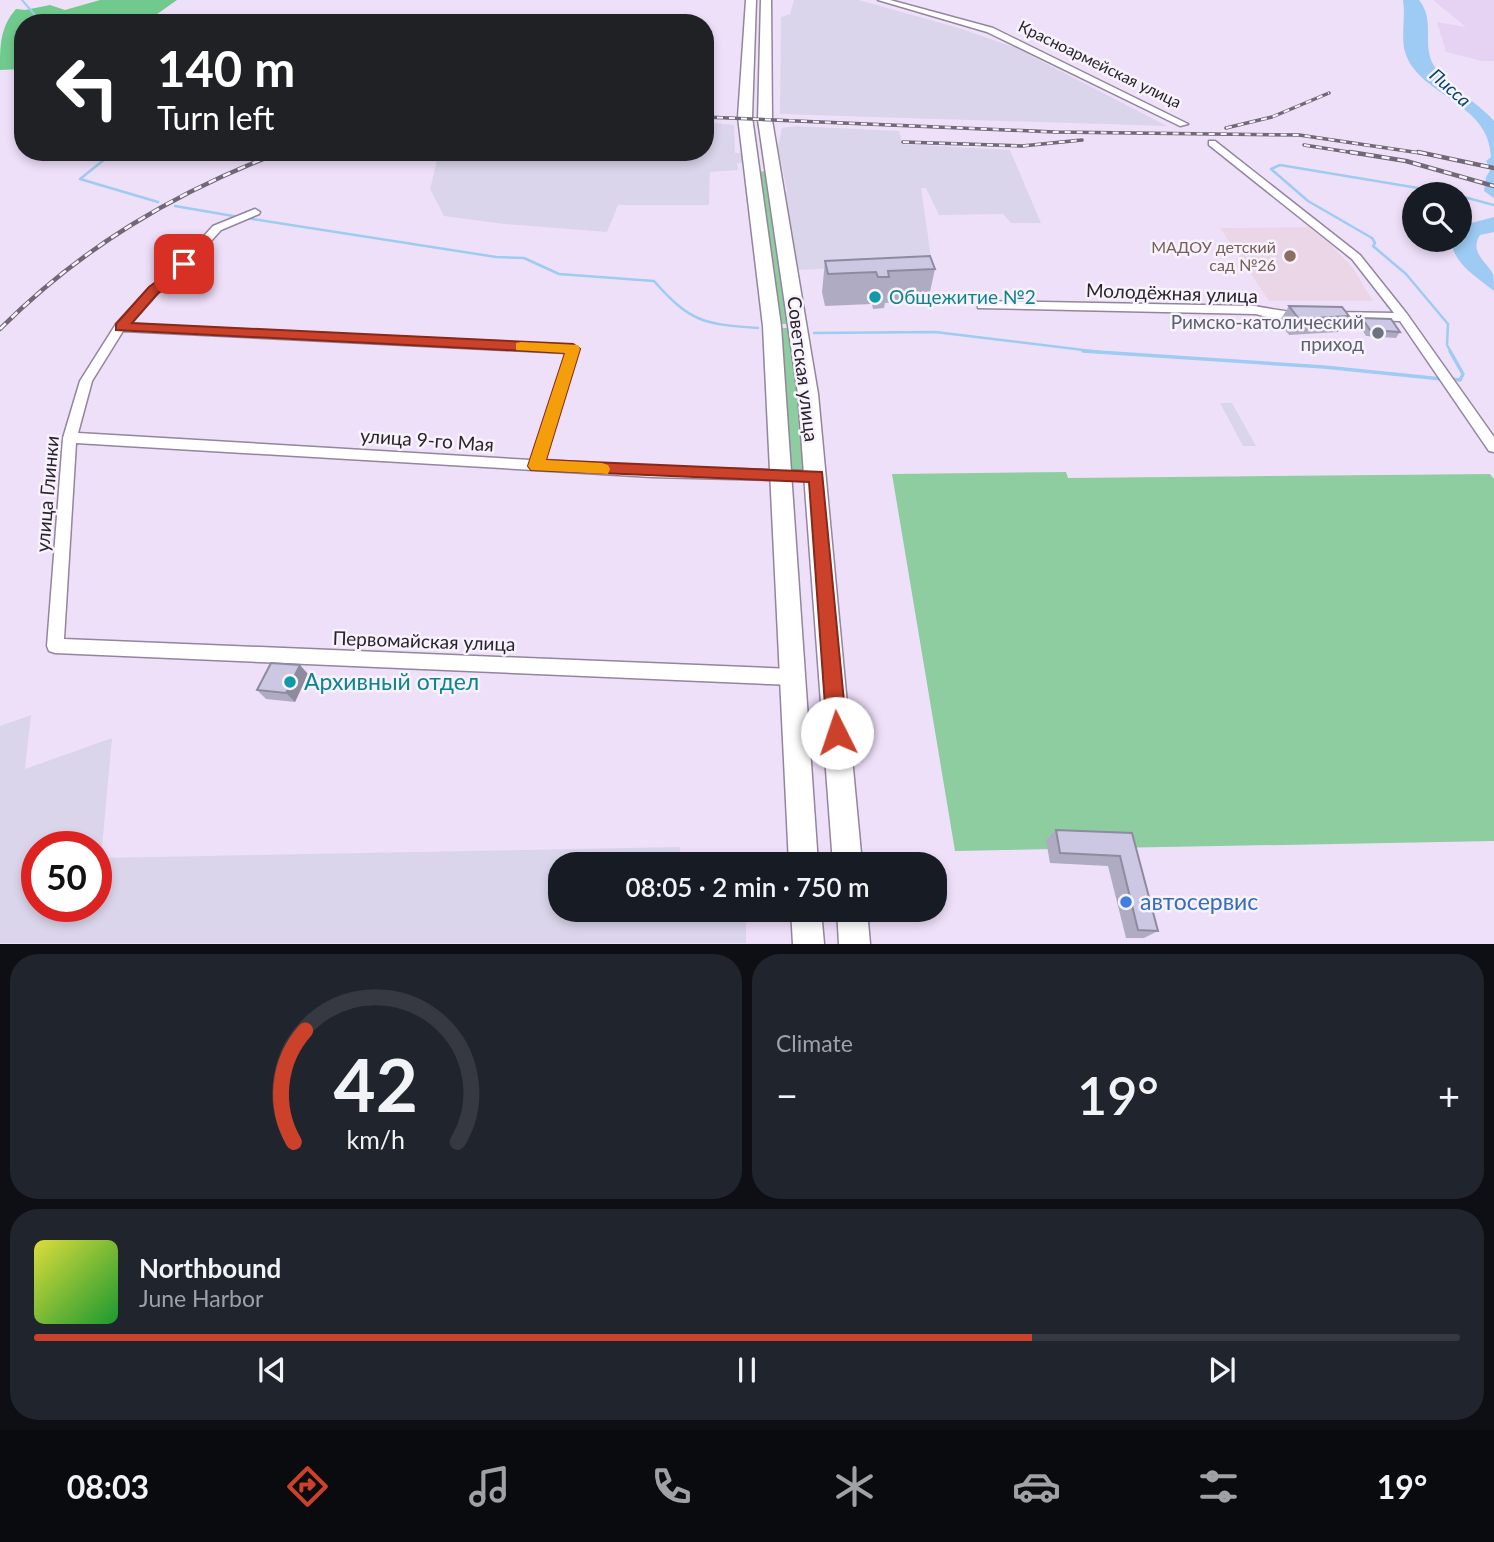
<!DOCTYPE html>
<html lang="en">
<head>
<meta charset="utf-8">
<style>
	:root { --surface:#171b24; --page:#20242c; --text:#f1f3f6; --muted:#9ea1a6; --line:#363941; --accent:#cc4129 }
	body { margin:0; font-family:Lato,sans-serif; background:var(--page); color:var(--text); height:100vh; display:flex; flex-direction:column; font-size:26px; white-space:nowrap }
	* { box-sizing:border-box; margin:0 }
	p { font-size:23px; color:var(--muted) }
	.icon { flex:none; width:38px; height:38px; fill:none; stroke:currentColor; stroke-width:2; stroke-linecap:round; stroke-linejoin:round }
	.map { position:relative; height:944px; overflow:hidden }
	.drawer { display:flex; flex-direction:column; gap:10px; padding:10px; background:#0d0f14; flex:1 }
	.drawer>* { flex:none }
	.guide { position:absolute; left:14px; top:14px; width:700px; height:147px; border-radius:28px; box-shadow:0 4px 10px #0003; background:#202124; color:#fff; overflow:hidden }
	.fabs { position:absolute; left:1402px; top:182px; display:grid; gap:14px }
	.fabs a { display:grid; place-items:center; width:70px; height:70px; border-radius:50%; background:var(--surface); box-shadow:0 4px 10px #0003; font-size:35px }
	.speed { position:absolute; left:21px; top:831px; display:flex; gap:14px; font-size:35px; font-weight:700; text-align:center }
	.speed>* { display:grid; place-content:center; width:91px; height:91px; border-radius:50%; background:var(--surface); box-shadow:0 4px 10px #0003; line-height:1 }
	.speed .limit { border:10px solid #d22; background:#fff; color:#111 }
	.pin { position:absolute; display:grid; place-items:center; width:60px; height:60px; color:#fff; margin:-30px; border-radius:14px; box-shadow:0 4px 10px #0006 }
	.me { position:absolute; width:77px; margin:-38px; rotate:356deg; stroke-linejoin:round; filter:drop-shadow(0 0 5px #0008) }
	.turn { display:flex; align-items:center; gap:24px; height:147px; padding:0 28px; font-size:32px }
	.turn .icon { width:91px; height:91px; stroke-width:2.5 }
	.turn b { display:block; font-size:49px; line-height:60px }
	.big { font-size:52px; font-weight:600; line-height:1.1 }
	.drawer .tile { flex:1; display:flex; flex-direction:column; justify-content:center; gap:10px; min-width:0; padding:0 24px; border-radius:28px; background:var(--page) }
	.drawer .dial { align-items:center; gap:0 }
	.dial svg { height:182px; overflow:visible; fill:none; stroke:var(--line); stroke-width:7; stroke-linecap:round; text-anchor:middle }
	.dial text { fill:var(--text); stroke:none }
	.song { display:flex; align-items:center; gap:21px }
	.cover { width:84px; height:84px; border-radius:10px; background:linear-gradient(135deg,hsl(60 70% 55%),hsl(130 70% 35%)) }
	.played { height:7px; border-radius:4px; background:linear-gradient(90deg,var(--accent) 70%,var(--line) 70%) }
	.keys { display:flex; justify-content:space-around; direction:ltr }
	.heat { display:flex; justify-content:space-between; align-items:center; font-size:38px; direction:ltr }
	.drawer .tiles { flex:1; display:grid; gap:10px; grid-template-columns:1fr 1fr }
	.tile:last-child { grid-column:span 2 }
	.trip { position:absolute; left:548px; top:852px; width:399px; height:70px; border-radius:28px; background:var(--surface); box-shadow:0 4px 10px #0003; font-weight:600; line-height:70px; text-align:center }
	.tabs { display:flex; height:112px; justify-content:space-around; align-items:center; background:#090b0e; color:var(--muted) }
	.tabs .icon { width:49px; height:49px }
	.tabs .active { color:var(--accent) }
	.tabs b { font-size:32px; color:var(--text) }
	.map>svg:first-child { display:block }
	.built { fill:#e6d3f4 }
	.industrial { fill:#dbd5eb; fill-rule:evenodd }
	.education { fill:#ead6e6 }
	.green { fill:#8ecda0 }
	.forest { fill:#71ca8d }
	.water { fill:#9dcbf3 }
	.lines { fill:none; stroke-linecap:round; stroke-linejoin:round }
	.stream-far2 { stroke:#9dcbf3; stroke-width:2 }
	.stream-far1 { stroke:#9dcbf3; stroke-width:2.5 }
	.stream { stroke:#9dcbf3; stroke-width:3.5 }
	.street-casing { stroke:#93859d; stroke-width:3 }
	.secondary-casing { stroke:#93859d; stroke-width:3 }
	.street { fill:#fff; fill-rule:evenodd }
	.secondary { fill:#fff; fill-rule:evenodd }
	.rail-far1-casing { stroke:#706877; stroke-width:3.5 }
	.rail-casing { stroke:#706877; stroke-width:4.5 }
	.rail-far1 { stroke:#f7f2fc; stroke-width:2; stroke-dasharray:6; stroke-linecap:butt }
	.rail { stroke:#f7f2fc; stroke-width:2.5; stroke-dasharray:8; stroke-linecap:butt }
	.wall { fill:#afabc3 }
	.shaded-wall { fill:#8f8b9f }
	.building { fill:#ccc7e3; stroke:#8f8b9f; stroke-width:2 }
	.route { fill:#cc4129; stroke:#852a1b; stroke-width:2 }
	.slow { fill:#f59e0b }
	.education-dot { fill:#8d6e63; stroke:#f7f2fc; stroke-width:2.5 }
	.culture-dot { fill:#0f9aa8; stroke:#f7f2fc; stroke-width:2.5 }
	.worship-dot { fill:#6b7280; stroke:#f7f2fc; stroke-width:2.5 }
	.shop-dot { fill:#3f7fe0; stroke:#f7f2fc; stroke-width:2.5 }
	.labels { text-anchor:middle; stroke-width:5; stroke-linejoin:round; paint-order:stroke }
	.far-street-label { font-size:16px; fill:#28232c; stroke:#f7f2fc }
	.far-education-label { font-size:16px; fill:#785e54; stroke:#f7f2fc; text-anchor:end }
	.far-water-label { font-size:18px; font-style:italic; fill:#05466f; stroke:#f7f2fc }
	.street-label { font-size:19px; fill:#28232c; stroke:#f7f2fc }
	.culture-label { font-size:19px; fill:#0d838f; stroke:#f7f2fc; text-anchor:start }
	.worship-label { font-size:19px; fill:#5b616d; stroke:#f7f2fc; text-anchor:end }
	.near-culture-label { font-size:23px; fill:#0d838f; stroke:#f7f2fc; text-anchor:start }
	.near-shop-label { font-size:23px; fill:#366cbe; stroke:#f7f2fc; text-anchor:start }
</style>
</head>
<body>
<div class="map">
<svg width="1494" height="944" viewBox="0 0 1494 944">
	<rect width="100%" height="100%" fill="#efe0fa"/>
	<path class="built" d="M 1433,0 L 1494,0 L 1494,61 L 1482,61 L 1446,52 L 1437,22 L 1466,27 Z"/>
	<g class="industrial">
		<path d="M 794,0 L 859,0 L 962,29 L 1016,48 L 1167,126 L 780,114 L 781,17 L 790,14 Z"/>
		<path d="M 705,122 L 734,125 L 735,153 L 742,153 L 744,163 L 737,163 L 738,170 L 710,172 L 709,205 L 618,205 L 607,232 L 504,224 L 444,216 L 430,189 L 439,152 L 705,152 Z"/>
		<path d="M 795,126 L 899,131 L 903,144 L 1010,150 L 1041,223 L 1011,223 L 1003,214 L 939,215 L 926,188 L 921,188 L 932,264 L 797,270 L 784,192 L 787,192 L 778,147 L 782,128 Z"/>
		<path d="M 1220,403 L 1232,403 L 1256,446 L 1243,446 Z"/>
		<path d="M 31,715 L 25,769 L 112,738 L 101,858 L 680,847 L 680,862 L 746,857 L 746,864 L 560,864 L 560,910 L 746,910 L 746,943 L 0,943 L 0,726 ZM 37,847 L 96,847 L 96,906 L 37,906 Z"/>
	</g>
	<path class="education" d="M 1308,227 L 1330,244 L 1353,268 L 1373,301 L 1269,301 L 1220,228 Z"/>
	<g class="green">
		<path d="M 768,171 L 794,324 L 776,324 L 755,172 Z"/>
		<path d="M 776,328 L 796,328 L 810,472 L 786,472 Z"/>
		<path d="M 1066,472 L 1068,478 L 1490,474 L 1494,479 L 1494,841 L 955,851 L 892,474 Z"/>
	</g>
	<path class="forest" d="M 100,0 L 177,0 L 153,17 L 164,23 L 23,23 L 23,69 L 0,70 C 0,46 0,27 16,9 L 25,10 L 50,5 L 65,10 Z"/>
	<g class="water">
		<path d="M 1403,0 L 1419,0 C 1436,21 1421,43 1434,66 C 1448,88 1477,101 1494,121 L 1494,198 L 1484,191 L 1486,177 L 1491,169 L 1486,161 L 1491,157 C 1489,102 1422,97 1406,55 C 1400,39 1406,18 1403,0 Z"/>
		<path d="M 1494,217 L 1494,232 L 1480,235 C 1469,252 1486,261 1493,274 C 1494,278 1494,286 1494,291 C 1477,277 1453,264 1451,240 L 1460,240 L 1460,226 Z"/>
	</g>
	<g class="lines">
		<g class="stream-far2">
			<path d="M 22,0 L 42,23"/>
			<path d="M 85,152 L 101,154"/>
		</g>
		<g class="stream-far1">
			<path d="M 86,152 L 110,155 L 80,179 L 158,202"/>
			<path d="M 1460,196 L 1494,205"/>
			<path d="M 175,206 L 239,217"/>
			<path d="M 246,218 L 496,257 L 524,258 L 559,274 L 654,281 C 691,323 704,324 758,328"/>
			<path d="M 814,333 L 935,332 L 1100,352"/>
			<path d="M 1451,352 L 1447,345 L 1448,324 L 1406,274 L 1373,246 L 1375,243 L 1372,238 L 1308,201 L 1271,169 L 1280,165 L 1454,194"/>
		</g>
		<g class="stream">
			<path d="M 1083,351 L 1324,367 L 1442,379"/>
			<path d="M 1450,379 L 1460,380 L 1463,374 L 1450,351"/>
		</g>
		<g class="street-casing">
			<g id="street">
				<path d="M 878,0 L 890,0 L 993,28 L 1188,124 L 1180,126 L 987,32 Z"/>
				<path d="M 1209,141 L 1215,141 L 1360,255 L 1407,314 L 1494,437 L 1494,452 L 1489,451 L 1400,321 L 1327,319 L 1327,313 L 1331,312 L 1394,313 L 1352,259 L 1209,145 Z"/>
				<path d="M 255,209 L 260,212 L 259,214 L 221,230 L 171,285 L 158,293 L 130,324 L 573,345 L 579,349 L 545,460 L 652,467 L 817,471 L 822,472 L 824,476 L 822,480 L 817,481 L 652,477 L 76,443 L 64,639 L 792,669 L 798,671 L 800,677 L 798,683 L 792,685 L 55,653 L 49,651 L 47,646 L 63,438 L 80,381 L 116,324 L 150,287 L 163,281 L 213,226 ZM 123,331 L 566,353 L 531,460 L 78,433 L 92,381 Z"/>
				<path d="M 982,301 L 1255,306 C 1266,309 1300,312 1306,316 C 1293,326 1270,317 1255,314 L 978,308 L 978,302 Z"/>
			</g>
		</g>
		<g class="secondary-casing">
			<g id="secondary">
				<path d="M 746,0 L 756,0 L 752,117 L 781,326 L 818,864 L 789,864 L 763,326 L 738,117 Z"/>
				<path d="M 761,0 L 771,0 L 772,120 L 818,394 L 862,864 L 833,864 L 798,394 L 758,120 Z"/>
				<path d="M 791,910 L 821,910 L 824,944 L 793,944 Z"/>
				<path d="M 837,910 L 867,910 L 870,944 L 839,944 Z"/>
			</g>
		</g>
		<use href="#street" class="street"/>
		<use href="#secondary" class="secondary"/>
		<g class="rail-far1-casing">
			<g id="rail-far1">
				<path d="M 705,117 L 1055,132 L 1299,135 L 1427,154"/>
				<path d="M 1226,128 L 1272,117 L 1329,93"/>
				<path d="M 903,142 L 1022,146 L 1082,140"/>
				<path d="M 1304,145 L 1361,154"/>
				<path d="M 276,154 L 281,152"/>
			</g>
		</g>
		<g class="rail-casing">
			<g id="rail">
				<path d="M 1350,152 L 1406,161 L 1494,186"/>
				<path d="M 1418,152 L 1494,168"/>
				<path d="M 0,329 C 81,248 173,193 281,152"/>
			</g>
		</g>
		<use href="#rail-far1" class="rail-far1"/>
		<use href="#rail" class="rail"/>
	</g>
	<g class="wall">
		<path d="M 825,261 L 935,269 L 928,301 L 885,303 L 884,308 L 873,309 L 872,304 L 825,306 L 822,292 Z"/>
		<path d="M 1289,306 L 1349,316 L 1338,332 L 1289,335 L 1279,322 Z"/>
		<path d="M 1362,318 L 1400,332 L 1396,338 L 1366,336 L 1358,323 Z"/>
		<path d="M 308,674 L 295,702 L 266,699 L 257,690 Z"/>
		<path d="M 1056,830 L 1132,833 L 1158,931 L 1144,938 L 1126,938 L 1108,866 L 1050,863 L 1046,840 Z"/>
	</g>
	<path class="shaded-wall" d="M 300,665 L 308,674 L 295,702 L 286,693 Z"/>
	<g class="building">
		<path d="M 930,256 L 935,269 L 888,271 L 889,277 L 878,277 L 876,272 L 828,274 L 825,261 Z"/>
		<path d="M 1289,306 L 1342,307 L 1349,316 L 1299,319 Z"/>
		<path d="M 1362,318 L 1391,319 L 1400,332 L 1370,330 Z"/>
		<path d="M 271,663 L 300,665 L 286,693 L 257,690 Z"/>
		<path d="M 1056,830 L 1132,833 L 1158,931 L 1138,930 L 1120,856 L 1060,853 Z"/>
	</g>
	<path class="route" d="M 184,261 L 188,262 L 188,267 L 171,285 L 158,293 L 132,323 L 573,344 L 580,349 L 546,460 L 822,472 L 847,733 L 844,740 L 837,743 L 830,740 L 827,733 L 809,482 L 531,470 L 528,466 L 565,353 L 116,330 L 116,324 L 149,287 Z"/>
	<path class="slow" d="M 521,342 L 578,345 L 580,349 L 546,460 L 602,463 L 608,465 L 610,469 L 608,474 L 531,470 L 528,466 L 565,353 L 516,350 L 516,343 Z"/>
	<circle class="education-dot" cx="1290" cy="256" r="7"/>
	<g class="culture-dot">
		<circle cx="875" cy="297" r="7"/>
		<circle cx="290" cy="682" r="7"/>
	</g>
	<circle class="worship-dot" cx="1378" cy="333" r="7"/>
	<circle class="shop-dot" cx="1126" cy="902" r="7"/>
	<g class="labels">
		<g class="far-street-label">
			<text transform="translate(1100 64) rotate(26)" y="6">Красноармейская улица</text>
		</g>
		<g class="far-education-label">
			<text x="1276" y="253">МАДОУ детский<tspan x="1276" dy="18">сад №26</tspan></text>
		</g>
		<g class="far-water-label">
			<text transform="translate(1450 88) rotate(41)" y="6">Писса</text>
		</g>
		<g class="street-label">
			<text transform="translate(1172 293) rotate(2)" y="7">Молодёжная улица</text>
			<text transform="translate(803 369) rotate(83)" y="7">Советская улица</text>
			<text transform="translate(427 440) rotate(4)" y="7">улица 9-го Мая</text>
			<text transform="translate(47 494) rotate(-85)" y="7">улица Глинки</text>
			<text transform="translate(424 641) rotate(2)" y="7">Первомайская улица</text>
		</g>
		<g class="culture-label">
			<text x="889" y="304">Общежитие №2</text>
		</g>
		<g class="worship-label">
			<text x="1364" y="329">Римско-католический<tspan x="1364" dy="22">приход</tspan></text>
		</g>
		<g class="near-culture-label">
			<text x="304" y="690">Архивный отдел</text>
		</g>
		<g class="near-shop-label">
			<text x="1140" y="910">автосервис</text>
		</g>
	</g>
</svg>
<div class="fabs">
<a><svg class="icon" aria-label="search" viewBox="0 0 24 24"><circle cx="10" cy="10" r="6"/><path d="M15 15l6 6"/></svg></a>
</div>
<div class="speed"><div class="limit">50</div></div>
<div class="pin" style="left:184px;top:264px;background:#d93025"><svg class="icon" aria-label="arrive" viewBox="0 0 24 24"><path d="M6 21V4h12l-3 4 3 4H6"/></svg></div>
<svg class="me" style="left:837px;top:733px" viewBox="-20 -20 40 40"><circle r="19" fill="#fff"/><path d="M0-13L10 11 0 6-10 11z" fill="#cc4129"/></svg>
<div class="trip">08:05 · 2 min · 750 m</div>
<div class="guide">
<div class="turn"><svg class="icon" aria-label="left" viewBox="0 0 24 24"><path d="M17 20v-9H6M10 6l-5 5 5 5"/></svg><div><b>140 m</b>Turn left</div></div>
</div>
</div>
<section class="drawer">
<div class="tiles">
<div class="tile dial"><svg viewBox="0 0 100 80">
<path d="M14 69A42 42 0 1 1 86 69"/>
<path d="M14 69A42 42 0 0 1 19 20" stroke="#cc4129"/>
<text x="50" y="56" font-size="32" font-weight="700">42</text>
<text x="50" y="72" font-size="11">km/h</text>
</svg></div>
<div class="tile"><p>Climate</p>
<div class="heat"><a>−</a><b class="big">19°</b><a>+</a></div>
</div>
<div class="tile">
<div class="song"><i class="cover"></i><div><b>Northbound</b><p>June Harbor</p></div></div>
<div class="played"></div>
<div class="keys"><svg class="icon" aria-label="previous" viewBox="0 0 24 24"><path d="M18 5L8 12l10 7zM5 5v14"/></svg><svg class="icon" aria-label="pause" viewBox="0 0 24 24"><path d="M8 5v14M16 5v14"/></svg><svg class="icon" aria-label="next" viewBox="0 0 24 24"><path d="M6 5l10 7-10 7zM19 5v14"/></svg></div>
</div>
</div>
</section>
<nav class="tabs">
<b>08:03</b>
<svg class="icon active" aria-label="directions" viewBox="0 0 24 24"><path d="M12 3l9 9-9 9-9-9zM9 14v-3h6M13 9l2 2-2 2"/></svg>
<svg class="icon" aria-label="music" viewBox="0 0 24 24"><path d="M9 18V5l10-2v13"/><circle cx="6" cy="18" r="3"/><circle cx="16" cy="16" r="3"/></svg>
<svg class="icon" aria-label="phone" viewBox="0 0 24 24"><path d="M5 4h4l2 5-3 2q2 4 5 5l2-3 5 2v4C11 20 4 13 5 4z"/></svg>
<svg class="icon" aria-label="climate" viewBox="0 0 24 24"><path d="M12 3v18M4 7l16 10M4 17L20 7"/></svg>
<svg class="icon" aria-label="car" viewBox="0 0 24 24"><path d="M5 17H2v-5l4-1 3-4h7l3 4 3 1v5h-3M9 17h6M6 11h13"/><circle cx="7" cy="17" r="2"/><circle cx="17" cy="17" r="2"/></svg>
<svg class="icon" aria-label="filters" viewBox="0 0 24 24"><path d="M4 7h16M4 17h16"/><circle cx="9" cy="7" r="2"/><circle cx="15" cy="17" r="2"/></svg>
<b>19°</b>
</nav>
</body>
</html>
